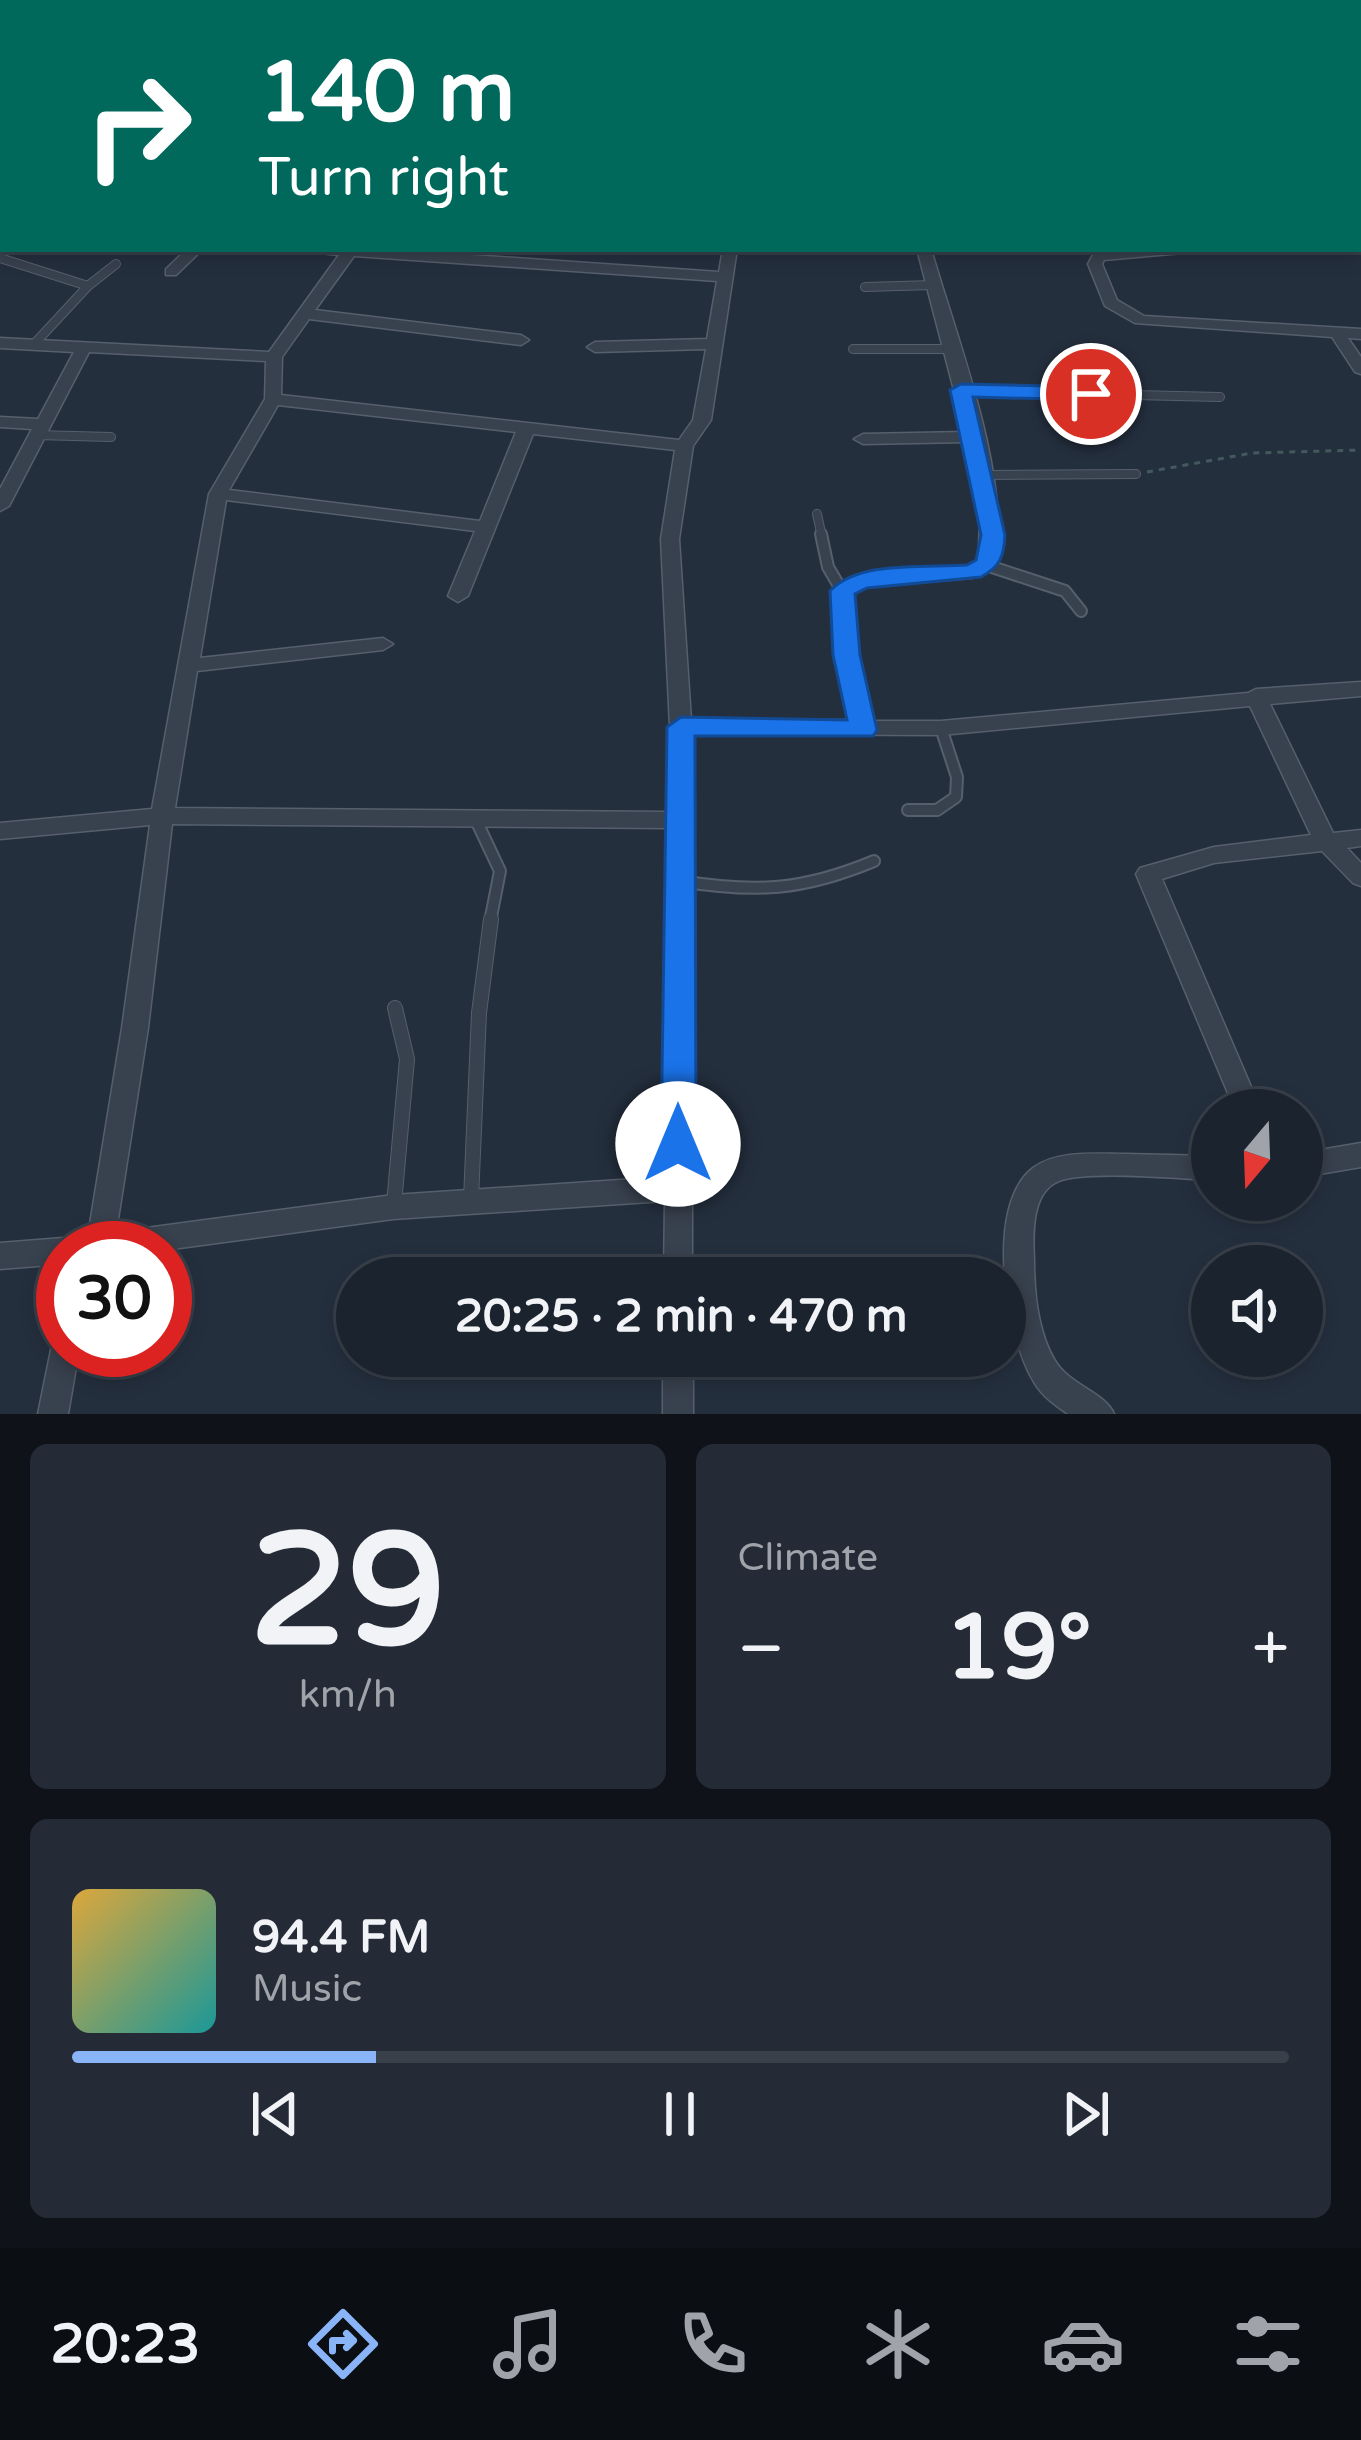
<!DOCTYPE html>
<html lang="en">
<head>
<meta charset="utf-8">
<style>
	:root { --surface:#1b232e; --page:#242b36; --text:#f1f3f6; --muted:#a0a4aa; --line:#39404a; --accent:#8ab4f8 }
	body { margin:0; font-family:"Varela Round",sans-serif; background:var(--page); color:var(--text); height:100vh; display:flex; flex-direction:column; font-size:45px; white-space:nowrap }
	* { box-sizing:border-box; margin:0 }
	p { font-size:39px; color:var(--muted) }
	.icon { flex:none; width:66px; height:66px; fill:none; stroke:currentColor; stroke-width:2; stroke-linecap:round; stroke-linejoin:round }
	.map { position:relative; height:1414px; overflow:hidden }
	.details { display:flex; flex-direction:column; gap:30px; padding:30px; background:#0f1319; flex:1 }
	.details>* { flex:none }
	.top-card { position:absolute; left:0px; top:0px; width:1362px; height:252px; box-shadow:0 6px 18px #0003,0 0 0 3px var(--line); background:#00695c; color:#fff; overflow:hidden }
	.needle { width:78px; rotate:199deg }
	.buttons { position:absolute; left:1191px; top:1089px; display:grid; gap:24px }
	.buttons a { display:grid; place-items:center; width:132px; height:132px; border-radius:50%; background:var(--surface); box-shadow:0 6px 18px #0003,0 0 0 3px var(--line); font-size:60px }
	.speed { position:absolute; left:36px; top:1221px; display:flex; gap:24px; font-size:60px; font-weight:700; text-align:center }
	.speed>* { display:grid; place-content:center; width:156px; height:156px; border-radius:50%; background:var(--surface); box-shadow:0 6px 18px #0003,0 0 0 3px var(--line); line-height:1 }
	.speed .limit { border:18px solid #d22; background:#fff; color:#111 }
	.pin { position:absolute; display:grid; place-items:center; width:102px; height:102px; color:#fff; margin:-51px; border:6px solid #fff; border-radius:50%; box-shadow:0 3px 12px #0007 }
	.me { position:absolute; width:132px; margin:-66px; rotate:0deg; stroke-linejoin:round; filter:drop-shadow(0 0 9px #0008) }
	.turn { display:flex; align-items:center; gap:42px; height:252px; padding:0 60px; font-size:54px }
	.turn .icon { width:156px; height:156px; stroke-width:2.5 }
	.turn b { display:block; font-size:84px; line-height:102px }
	.big { font-size:90px; font-weight:700; line-height:1.1 }
	.details .tile { flex:1; display:flex; flex-direction:column; justify-content:center; gap:18px; min-width:0; padding:0 42px; border-radius:18px; background:var(--page) }
	.details .dial { align-items:center; gap:0 }
	.dial b { font-size:156px; line-height:1 }
	.song { display:flex; align-items:center; gap:36px }
	.cover { width:144px; height:144px; border-radius:18px; background:linear-gradient(135deg,hsl(40 70% 55%),hsl(180 70% 35%)) }
	.played { height:12px; border-radius:6px; background:linear-gradient(90deg,var(--accent) 25%,var(--line) 25%) }
	.keys { display:flex; justify-content:space-around; direction:ltr }
	.heat { display:flex; justify-content:space-between; align-items:center; font-size:66px; direction:ltr }
	.details .tiles { flex:1; display:grid; gap:30px; grid-template-columns:1fr 1fr }
	.tile:last-child { grid-column:span 2 }
	.trip { position:absolute; left:336px; top:1257px; width:690px; height:120px; border-radius:60px; background:var(--surface); box-shadow:0 6px 18px #0003,0 0 0 3px var(--line); font-weight:700; line-height:120px; text-align:center }
	.menu { display:flex; height:192px; justify-content:space-around; align-items:center; background:#0b0e12; color:var(--muted) }
	.menu .icon { width:84px; height:84px }
	.menu .current { color:var(--accent) }
	.menu b { font-size:54px; color:var(--text) }
	.map>svg:first-child { display:block }
	.building { fill:#455162; stroke:#303945; stroke-width:3 }
	.lines { fill:none; stroke-linecap:round; stroke-linejoin:round }
	.service-far3-casing { stroke:#565f6c; stroke-width:8 }
	.service-far2-casing { stroke:#565f6c; stroke-width:10 }
	.service-far1-casing { stroke:#565f6c; stroke-width:14 }
	.service-casing { stroke:#565f6c; stroke-width:16 }
	.minor-casing { stroke:#565f6c; stroke-width:3 }
	.trunk-casing { stroke:#434c59; stroke-width:3 }
	.path { stroke:#44595c; stroke-width:3; stroke-dasharray:6 6; stroke-linecap:butt }
	.service-far3 { stroke:#38414e; stroke-width:6 }
	.service-far2 { stroke:#38414e; stroke-width:8 }
	.service-far1 { stroke:#38414e; stroke-width:10 }
	.service { stroke:#38414e; stroke-width:14 }
	.minor { fill:#38414e; fill-rule:evenodd }
	.trunk { fill:#656462; fill-rule:evenodd }
	.path-bridge { stroke:#44595c; stroke-width:3; stroke-dasharray:6 6; stroke-linecap:butt }
	.route { fill:#1a73e8; stroke:#114b97; stroke-width:3 }
</style>
</head>
<body>
<div class="map">
<svg width="1361" height="1414" viewBox="0 0 1361 1414">
	<rect width="100%" height="100%" fill="#242f3e"/>
	<path class="building" d="M 223,0 L 358,0 L 360,1 L 355,3 L 210,3 Z"/>
	<g class="lines">
		<g class="service-far3-casing">
			<g id="service-far3">
				<path d="M 165,0 L 171,3"/>
				<path d="M 15,3 L 23,0"/>
			</g>
		</g>
		<g class="service-far2-casing">
			<g id="service-far2">
				<path d="M 0,258 L 88,286"/>
				<path d="M 865,287 L 933,285"/>
				<path d="M 36,342 L 88,286 L 116,264"/>
				<path d="M 853,349 L 950,349"/>
				<path d="M 964,391 L 1220,397"/>
				<path d="M 36,435 L 111,437"/>
				<path d="M 983,475 L 1136,474"/>
				<path d="M 817,514 L 822,537"/>
			</g>
		</g>
		<g class="service-far1-casing">
			<g id="service-far1">
				<path d="M 821,534 L 828,567 L 842,591"/>
				<path d="M 986,565 L 1065,591 L 1081,611"/>
				<path d="M 908,810 L 937,810 L 956,797 L 957,777 L 941,728"/>
				<path d="M 475,818 L 500,871 L 490,922"/>
				<path d="M 680,881 C 756,893 802,891 874,861"/>
			</g>
		</g>
		<g class="service-casing">
			<g id="service">
				<path d="M 471,1199 L 479,1013 L 491,919"/>
				<path d="M 394,1204 L 407,1059 L 395,1008"/>
			</g>
		</g>
		<g class="minor-casing">
			<g id="minor">
				<path d="M 3,37 L 3,45 L 0,46 L 0,38 Z"/>
				<path d="M 0,81 L 3,82 L 3,92 L 0,91 Z"/>
				<path d="M 1359,81 L 1361,82 L 1361,91 L 1359,90 Z"/>
				<rect x="1359" y="104" width="2" height="8"/>
				<rect x="1359" y="150" width="2" height="8"/>
				<rect x="0" y="184" width="3" height="8"/>
				<path d="M 187,249 L 203,249 L 176,275 L 166,275 L 166,269 Z"/>
				<path d="M 313,249 L 384,249 L 719,272 L 723,249 L 737,249 L 711,420 L 693,446 L 679,539 L 691,720 L 850,720 L 837,655 L 832,591 C 861,565 929,570 968,566 L 977,562 C 984,522 976,482 967,442 L 863,444 L 854,439 L 863,434 L 965,432 L 917,249 L 931,249 C 957,340 1010,472 996,565 L 972,578 L 865,587 L 852,594 L 857,655 L 872,721 L 941,721 L 1248,693 L 1256,689 L 1361,682 L 1361,696 L 1270,704 L 1333,833 L 1361,830 L 1361,846 L 1347,848 L 1361,863 L 1361,886 L 1353,883 L 1322,851 L 1214,863 L 1162,879 L 1261,1110 L 1235,1110 L 1136,874 L 1140,868 L 1214,847 L 1311,835 L 1250,706 L 941,735 L 692,734 L 692,1278 L 664,1278 L 665,1201 L 393,1219 L 165,1250 L 63,1248 L 63,1264 L 0,1269 L 0,1243 L 63,1238 L 73,1242 L 75,1247 L 79,1239 L 88,1236 L 122,1028 L 150,825 L 0,839 L 0,823 L 152,809 L 209,494 L 265,399 L 266,361 L 89,352 L 9,506 L 0,511 L 0,489 L 32,429 L 0,427 L 0,417 L 38,419 L 74,352 L 0,348 L 0,338 L 269,352 L 339,255 L 320,253 ZM 354,256 L 717,281 L 707,339 L 595,342 L 587,347 L 595,352 L 706,349 L 693,420 L 679,440 L 281,395 L 282,357 L 309,319 L 521,345 L 529,340 L 521,335 L 315,310 ZM 278,405 L 516,432 L 480,521 L 229,490 ZM 533,434 L 675,450 L 661,539 L 670,727 L 669,812 L 175,808 L 197,671 L 383,650 L 393,644 L 383,638 L 200,658 L 226,500 L 475,531 L 448,596 L 458,602 L 468,596 ZM 172,824 L 669,828 L 665,1177 L 393,1195 L 116,1232 L 148,1028 Z"/>
				<path d="M 1129,249 L 1189,249 L 1182,253 L 1104,260 L 1102,264 L 1117,300 L 1144,316 L 1361,329 L 1361,339 L 1348,338 L 1361,357 L 1361,374 L 1355,372 L 1332,337 L 1135,323 L 1105,306 L 1088,264 L 1094,253 Z"/>
				<path d="M 1361,1143 L 1361,1167 L 1302,1177 L 1302,1153 Z"/>
				<path d="M 1125,1154 L 1212,1156 L 1212,1180 C 1181,1179 1078,1169 1055,1183 C 1031,1196 1033,1237 1034,1260 C 1034,1292 1038,1331 1054,1359 C 1068,1385 1105,1392 1114,1414 L 1068,1414 C 1055,1405 1042,1396 1034,1382 C 1006,1337 984,1205 1033,1168 C 1057,1150 1097,1154 1125,1154 Z"/>
				<path d="M 63,1336 L 63,1350 L 79,1350 L 68,1414 L 38,1414 L 53,1340 Z"/>
				<rect x="663" y="1356" width="30" height="58"/>
			</g>
		</g>
		<g class="trunk-casing">
			<g id="trunk">
				<path d="M 55,0 L 84,0 L 53,3 Z"/>
				<path d="M 96,0 L 125,0 L 94,3 Z"/>
				<path d="M 3,24 L 3,36 L 0,37 L 0,25 Z"/>
			</g>
		</g>
		<path class="path" d="M 1147,472 L 1252,453 L 1361,450"/>
		<use href="#service-far3" class="service-far3"/>
		<use href="#service-far2" class="service-far2"/>
		<use href="#service-far1" class="service-far1"/>
		<use href="#service" class="service"/>
		<use href="#minor" class="minor"/>
		<use href="#trunk" class="trunk"/>
		<path class="path-bridge" d="M 105,0 L 110,3"/>
	</g>
	<path class="route" d="M 961,384 L 1091,387 L 1102,394 L 1091,400 L 973,397 L 1005,535 C 1004,556 1000,567 981,577 L 867,588 L 855,594 L 860,655 L 877,730 L 873,736 L 695,736 L 696,1144 L 691,1155 L 678,1159 L 666,1155 L 661,1144 L 667,727 L 681,717 L 847,720 L 833,655 L 830,591 C 859,560 926,568 967,565 L 976,560 L 981,535 L 950,390 Z"/>
</svg>
<div class="buttons">
<a><svg class="needle" viewBox="-14 -14 28 28"><path d="M0-13l5 13h-10z" fill="#e53935"/><path d="M0 13l5-13h-10z" fill="#a0a4aa"/></svg></a>
<a><svg class="icon" aria-label="sound" viewBox="0 0 24 24"><path d="M4 9h4l5-4v14l-5-4H4zM17 9q2 3 0 6"/></svg></a>
</div>
<div class="speed"><div class="limit">30</div></div>
<div class="pin" style="left:1091px;top:394px;background:#d93025"><svg class="icon" aria-label="arrive" viewBox="0 0 24 24"><path d="M6 21V4h12l-3 4 3 4H6"/></svg></div>
<svg class="me" style="left:678px;top:1144px" viewBox="-20 -20 40 40"><circle r="19" fill="#fff"/><path d="M0-13L10 11 0 6-10 11z" fill="#1a73e8"/></svg>
<div class="trip">20:25 · 2 min · 470 m</div>
<div class="top-card">
<div class="turn"><svg class="icon" aria-label="right" viewBox="0 0 24 24"><path d="M7 20v-9h11M14 6l5 5-5 5"/></svg><div><b>140 m</b>Turn right</div></div>
</div>
</div>
<section class="details">
<div class="tiles">
<div class="tile dial"><b>29</b><p>km/h</p></div>
<div class="tile"><p>Climate</p>
<div class="heat"><a>−</a><b class="big">19°</b><a>+</a></div>
</div>
<div class="tile">
<div class="song"><i class="cover"></i><div><b>94.4 FM</b><p>Music</p></div></div>
<div class="played"></div>
<div class="keys"><svg class="icon" aria-label="previous" viewBox="0 0 24 24"><path d="M18 5L8 12l10 7zM5 5v14"/></svg><svg class="icon" aria-label="pause" viewBox="0 0 24 24"><path d="M8 5v14M16 5v14"/></svg><svg class="icon" aria-label="next" viewBox="0 0 24 24"><path d="M6 5l10 7-10 7zM19 5v14"/></svg></div>
</div>
</div>
</section>
<nav class="menu">
<b>20:23</b>
<svg class="icon current" aria-label="directions" viewBox="0 0 24 24"><path d="M12 3l9 9-9 9-9-9zM9 14v-3h6M13 9l2 2-2 2"/></svg>
<svg class="icon" aria-label="music" viewBox="0 0 24 24"><path d="M9 18V5l10-2v13"/><circle cx="6" cy="18" r="3"/><circle cx="16" cy="16" r="3"/></svg>
<svg class="icon" aria-label="phone" viewBox="0 0 24 24"><path d="M5 4h4l2 5-3 2q2 4 5 5l2-3 5 2v4C11 20 4 13 5 4z"/></svg>
<svg class="icon" aria-label="climate" viewBox="0 0 24 24"><path d="M12 3v18M4 7l16 10M4 17L20 7"/></svg>
<svg class="icon" aria-label="car" viewBox="0 0 24 24"><path d="M5 17H2v-5l4-1 3-4h7l3 4 3 1v5h-3M9 17h6M6 11h13"/><circle cx="7" cy="17" r="2"/><circle cx="17" cy="17" r="2"/></svg>
<svg class="icon" aria-label="filters" viewBox="0 0 24 24"><path d="M4 7h16M4 17h16"/><circle cx="9" cy="7" r="2"/><circle cx="15" cy="17" r="2"/></svg>
</nav>
</body>
</html>
